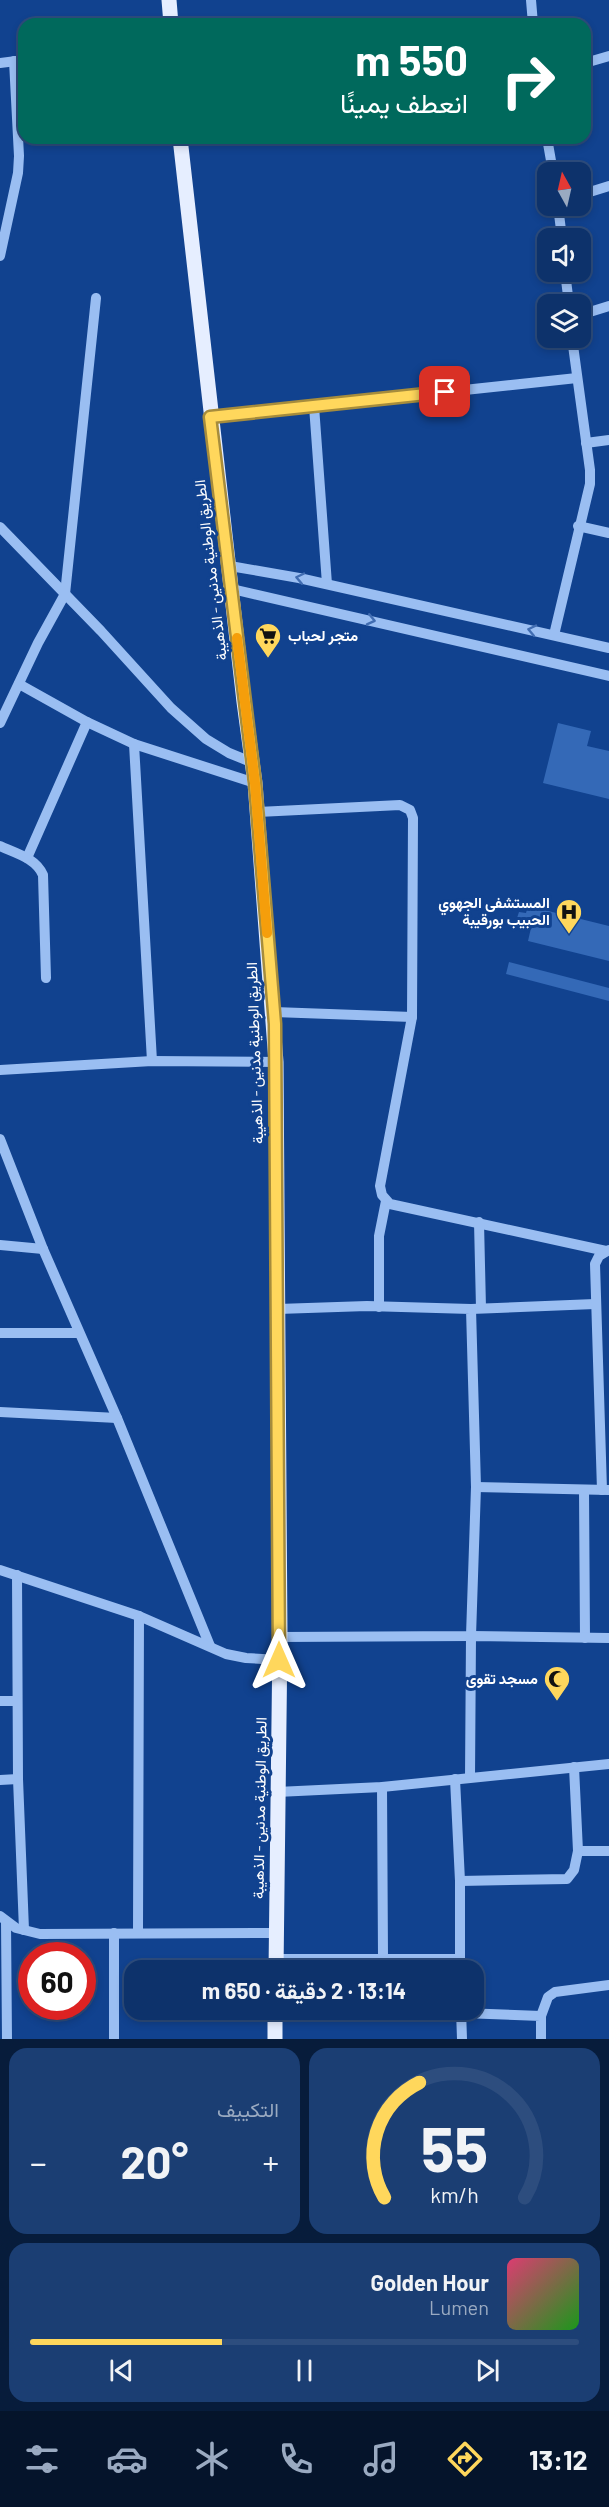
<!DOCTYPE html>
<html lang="ar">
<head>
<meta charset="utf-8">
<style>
	:root { --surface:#0d326b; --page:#1b3e73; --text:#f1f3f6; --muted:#9aaac1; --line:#2d4d7e; --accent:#ffd75c }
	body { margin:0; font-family:Barlow,Vazirmatn,sans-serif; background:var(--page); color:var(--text); direction:rtl; height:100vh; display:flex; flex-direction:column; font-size:22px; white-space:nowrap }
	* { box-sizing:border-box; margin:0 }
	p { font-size:20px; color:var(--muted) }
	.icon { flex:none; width:33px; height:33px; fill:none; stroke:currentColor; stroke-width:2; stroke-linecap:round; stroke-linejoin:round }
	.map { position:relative; height:2039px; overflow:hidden; direction:ltr }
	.panel { display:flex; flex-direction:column; gap:9px; padding:9px; background:#071c3b; flex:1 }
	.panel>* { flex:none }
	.guide { position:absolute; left:18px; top:18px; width:573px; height:126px; border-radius:18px; box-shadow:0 3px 9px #0003,0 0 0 2px var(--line); direction:rtl; background:#00695c; color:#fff; overflow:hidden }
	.needle { width:39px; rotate:352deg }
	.fabs { position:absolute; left:537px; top:162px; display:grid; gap:12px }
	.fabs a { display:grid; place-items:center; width:54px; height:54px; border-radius:12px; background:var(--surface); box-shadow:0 3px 9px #0003,0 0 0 2px var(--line); font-size:30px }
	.speed { position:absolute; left:18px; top:1942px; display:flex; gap:12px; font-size:30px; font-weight:700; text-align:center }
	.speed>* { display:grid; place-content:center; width:78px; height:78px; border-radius:50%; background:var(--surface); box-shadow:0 3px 9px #0003,0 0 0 2px var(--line); line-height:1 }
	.speed .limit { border:9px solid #d22; background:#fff; color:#111 }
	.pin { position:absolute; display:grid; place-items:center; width:51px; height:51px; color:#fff; margin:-26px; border-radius:12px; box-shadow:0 3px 9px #0006 }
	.me { position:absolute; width:66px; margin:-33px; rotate:0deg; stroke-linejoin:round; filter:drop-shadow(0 0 4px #0008) }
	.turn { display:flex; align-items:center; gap:21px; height:126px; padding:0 24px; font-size:27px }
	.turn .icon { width:78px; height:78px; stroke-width:2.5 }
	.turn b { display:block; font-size:42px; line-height:51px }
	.big { font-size:45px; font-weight:700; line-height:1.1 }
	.panel .card { flex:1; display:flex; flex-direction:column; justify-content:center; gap:9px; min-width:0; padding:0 21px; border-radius:18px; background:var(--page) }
	.panel .dial { align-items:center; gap:0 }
	.dial svg { height:156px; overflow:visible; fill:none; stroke:var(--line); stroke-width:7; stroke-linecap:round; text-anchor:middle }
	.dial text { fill:var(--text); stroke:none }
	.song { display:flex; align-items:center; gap:18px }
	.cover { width:72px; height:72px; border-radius:9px; background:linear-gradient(135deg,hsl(340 70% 55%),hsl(120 70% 35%)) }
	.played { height:6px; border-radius:3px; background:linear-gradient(90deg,var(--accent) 35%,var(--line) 35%) }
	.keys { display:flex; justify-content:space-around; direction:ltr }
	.heat { display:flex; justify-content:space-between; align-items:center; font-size:33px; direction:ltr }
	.panel .tiles { flex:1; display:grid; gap:9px; grid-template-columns:1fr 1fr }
	.card:last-child { grid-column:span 2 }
	.trip { position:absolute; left:124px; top:1960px; width:360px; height:60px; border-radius:18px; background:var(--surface); box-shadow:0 3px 9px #0003,0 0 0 2px var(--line); font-weight:700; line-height:60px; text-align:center; direction:rtl }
	.tabs { display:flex; height:96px; justify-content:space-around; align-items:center; background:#05142b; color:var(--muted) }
	.tabs .icon { width:42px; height:42px }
	.tabs .current { color:var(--accent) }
	.tabs b { font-size:27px; color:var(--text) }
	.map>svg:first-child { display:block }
	.building { fill:#3469b7 }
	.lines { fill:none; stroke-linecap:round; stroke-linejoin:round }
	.minor { stroke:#9abef2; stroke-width:10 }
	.major { stroke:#e6eeff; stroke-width:15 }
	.oneway { stroke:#416db2 }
	.route-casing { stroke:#a68c3c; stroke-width:15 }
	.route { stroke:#ffd75c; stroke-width:10 }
	.slow { stroke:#f59e0b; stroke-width:10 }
	.labels { text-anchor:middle; stroke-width:6; stroke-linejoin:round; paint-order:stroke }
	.street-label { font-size:15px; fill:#fff; stroke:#11428f }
	.poi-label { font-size:15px; font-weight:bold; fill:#fff; stroke:#11428f; text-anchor:end }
</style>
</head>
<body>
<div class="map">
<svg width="609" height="2039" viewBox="0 0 609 2039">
	<rect width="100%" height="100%" fill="#11428f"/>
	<g class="building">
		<path d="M 558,723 L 591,731 L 587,746 L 609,751 L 609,799 L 543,783 Z"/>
		<path d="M 528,906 L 609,926 L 609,961 L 528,941 L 531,928 L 515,924 L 519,912 L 526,913 Z"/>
		<path d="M 509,962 L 609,988 L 609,1001 L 506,974 Z"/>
	</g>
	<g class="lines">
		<g class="minor">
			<path d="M 531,0 L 533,24"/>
			<path d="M 0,63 L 24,60"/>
			<path d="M 585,63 L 609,56"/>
			<path d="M 547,138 L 553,172"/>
			<path d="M 580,195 L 609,186"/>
			<path d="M 558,206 L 562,238"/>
			<path d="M 0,256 L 18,173 L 19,156 L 14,61"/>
			<path d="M 565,272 L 569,304"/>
			<path d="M 580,315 L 609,306"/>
			<path d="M 314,406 L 327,584"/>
			<path d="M 211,417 L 577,378"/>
			<path d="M 586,443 L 609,440"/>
			<path d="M 578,526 L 609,533"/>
			<path d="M 0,527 L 101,631 L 171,708 L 206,739 L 229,753 L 251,762"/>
			<path d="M 230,566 L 299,578 L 609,648"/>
			<path d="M 232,589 L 609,676"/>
			<path d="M 554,635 L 590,484 L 590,470 L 572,338"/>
			<path d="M 19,684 L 87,722 L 134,744 L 255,783"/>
			<path d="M 0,723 L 38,643 L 65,594 L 96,298"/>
			<path d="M 134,744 L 152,1061"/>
			<path d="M 258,812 L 400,805 L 410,810 L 413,818 L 412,1017 L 380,1186 L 382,1195 L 390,1204 L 606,1251"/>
			<path d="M 0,846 C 15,853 36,858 43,875 L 46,978"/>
			<path d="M 27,858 L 87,722"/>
			<path d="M 274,1012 L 412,1017"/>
			<path d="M 0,1070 L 152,1061 L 276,1062"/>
			<path d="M 0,1139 L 43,1249 L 117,1418 L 210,1646"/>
			<path d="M 479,1222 L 481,1308"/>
			<path d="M 0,1245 L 43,1249"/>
			<path d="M 379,1307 L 379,1236 L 386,1201"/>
			<path d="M 278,1309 L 367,1306 L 471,1309 L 476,1487 L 471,1636 L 280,1637"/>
			<path d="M 471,1309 L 595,1304"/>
			<path d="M 0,1333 L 79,1333"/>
			<path d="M 0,1412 L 117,1418"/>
			<path d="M 476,1487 L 608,1490"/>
			<path d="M 584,1490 L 585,1638"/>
			<path d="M 602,1490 L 595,1264 L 599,1256 L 609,1250"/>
			<path d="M 0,1570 L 139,1616 L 226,1654 L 246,1658 L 279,1660"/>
			<path d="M 17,1575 L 18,1779 L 24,1930"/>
			<path d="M 0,1701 L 17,1701"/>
			<path d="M 574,1767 L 578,1851 L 609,1851"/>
			<path d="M 470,1777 L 471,1636 L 609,1638"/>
			<path d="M 455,1779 L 460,1881 L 460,1971"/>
			<path d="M 0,1780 L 18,1779"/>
			<path d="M 382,1787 L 383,1957"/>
			<path d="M 277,1792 L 382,1787 L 609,1764"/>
			<path d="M 460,1881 L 567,1879 L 574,1870 L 578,1851"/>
			<path d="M 0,1916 L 16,1928 L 40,1934 L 276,1933"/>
			<path d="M 6,1922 L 7,2039"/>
			<path d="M 138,1932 L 139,1616"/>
			<path d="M 114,1933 L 114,2039"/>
			<path d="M 276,1959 L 460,1959"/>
			<path d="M 461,2010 L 462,2039"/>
			<path d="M 462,2013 L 541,2016 L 541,2039"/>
			<path d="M 541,2016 L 548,1997 L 555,1992 L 609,1985"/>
		</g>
		<g class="major">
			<path d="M 169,0 L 171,24"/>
			<path d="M 180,138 L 244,702 L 255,783 L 276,1062 L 280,1637 L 276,1971"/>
			<path d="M 275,2039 L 275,2010"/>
		</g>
	</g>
	<defs><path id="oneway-chevron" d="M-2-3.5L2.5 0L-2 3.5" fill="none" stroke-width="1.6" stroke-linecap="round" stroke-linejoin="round" transform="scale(1.5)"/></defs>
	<g class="oneway">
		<use href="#oneway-chevron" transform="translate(300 578) rotate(-168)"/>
		<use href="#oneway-chevron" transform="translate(371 620) rotate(13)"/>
		<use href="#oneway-chevron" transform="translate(532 630) rotate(-168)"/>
	</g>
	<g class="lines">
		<g class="route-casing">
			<path id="route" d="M 279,1660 L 275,1024 L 255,783 L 210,417 L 445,392"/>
		</g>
		<use href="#route" class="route"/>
		<path class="slow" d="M 237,638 L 255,783 L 267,933"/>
	</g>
	<defs>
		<g id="supermarket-pin" transform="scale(1.35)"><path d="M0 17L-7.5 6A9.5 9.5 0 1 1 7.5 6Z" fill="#ffd75c" stroke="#11428f"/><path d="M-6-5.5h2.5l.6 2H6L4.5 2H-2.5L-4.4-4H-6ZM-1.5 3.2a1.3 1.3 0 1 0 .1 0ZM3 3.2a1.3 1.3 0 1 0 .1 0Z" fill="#111"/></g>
		<g id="hospital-pin" transform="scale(1.35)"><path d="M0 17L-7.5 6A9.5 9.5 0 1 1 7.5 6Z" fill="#ffd75c" stroke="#11428f"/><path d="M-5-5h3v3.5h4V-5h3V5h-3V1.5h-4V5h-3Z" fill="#111"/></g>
		<g id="mosque-pin" transform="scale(1.35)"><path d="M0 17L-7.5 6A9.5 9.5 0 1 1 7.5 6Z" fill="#ffd75c" stroke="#11428f"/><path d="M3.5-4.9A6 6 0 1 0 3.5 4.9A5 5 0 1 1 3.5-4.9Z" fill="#111"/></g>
	</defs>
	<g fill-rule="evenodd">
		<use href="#supermarket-pin" x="268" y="636"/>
		<use href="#hospital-pin" x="569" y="912"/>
		<use href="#mosque-pin" x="557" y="1679"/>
	</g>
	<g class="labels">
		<g class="street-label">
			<text transform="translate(211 570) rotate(-97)" y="5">الطريق الوطنية مدنين - الذهيبة</text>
			<text transform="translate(255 1053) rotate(-92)" y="5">الطريق الوطنية مدنين - الذهيبة</text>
			<text transform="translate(260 1808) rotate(-89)" y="5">الطريق الوطنية مدنين - الذهيبة</text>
		</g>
		<g class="poi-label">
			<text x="288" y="641" text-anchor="start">متجر لحباب</text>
			<text x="550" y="908">المستشفى الجهوي<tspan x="550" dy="17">الحبيب بورقيبة</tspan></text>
			<text x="538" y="1684">مسجد تقوى</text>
		</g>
	</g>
</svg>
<div class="fabs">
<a><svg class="needle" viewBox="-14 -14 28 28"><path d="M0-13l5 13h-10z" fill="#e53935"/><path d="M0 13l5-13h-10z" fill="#9aaac1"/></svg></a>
<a><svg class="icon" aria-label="sound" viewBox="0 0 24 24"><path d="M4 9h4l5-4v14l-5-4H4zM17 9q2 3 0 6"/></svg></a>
<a><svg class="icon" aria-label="layers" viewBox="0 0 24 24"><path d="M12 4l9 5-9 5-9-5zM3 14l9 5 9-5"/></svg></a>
</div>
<div class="speed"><div class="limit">60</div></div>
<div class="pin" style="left:445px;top:392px;background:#d93025"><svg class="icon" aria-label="arrive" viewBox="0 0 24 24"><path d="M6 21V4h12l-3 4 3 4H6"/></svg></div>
<svg class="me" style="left:279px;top:1660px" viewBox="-20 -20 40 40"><path d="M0-17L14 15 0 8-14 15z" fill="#ffd75c" stroke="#fff" stroke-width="4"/></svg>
<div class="trip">13:14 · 2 دقيقة · 650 m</div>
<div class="guide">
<div class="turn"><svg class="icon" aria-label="right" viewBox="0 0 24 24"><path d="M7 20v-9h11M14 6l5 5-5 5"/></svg><div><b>550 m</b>انعطف يمينًا</div></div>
</div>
</div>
<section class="panel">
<div class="tiles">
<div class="card dial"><svg viewBox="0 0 100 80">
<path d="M14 69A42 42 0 1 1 86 69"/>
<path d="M14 69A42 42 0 0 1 32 10" stroke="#ffd75c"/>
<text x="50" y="56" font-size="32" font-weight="700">55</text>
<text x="50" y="72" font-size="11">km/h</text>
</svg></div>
<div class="card"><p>التكييف</p>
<div class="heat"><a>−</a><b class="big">20°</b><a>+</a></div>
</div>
<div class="card">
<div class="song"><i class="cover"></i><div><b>Golden Hour</b><p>Lumen</p></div></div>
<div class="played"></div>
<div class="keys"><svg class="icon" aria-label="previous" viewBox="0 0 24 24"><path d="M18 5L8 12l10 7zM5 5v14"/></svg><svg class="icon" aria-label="pause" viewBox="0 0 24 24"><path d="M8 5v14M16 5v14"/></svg><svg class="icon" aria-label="next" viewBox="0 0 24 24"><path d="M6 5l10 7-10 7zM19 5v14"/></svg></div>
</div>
</div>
</section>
<nav class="tabs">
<b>13:12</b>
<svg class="icon current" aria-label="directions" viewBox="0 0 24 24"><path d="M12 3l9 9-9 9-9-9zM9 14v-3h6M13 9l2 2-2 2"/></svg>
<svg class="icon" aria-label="music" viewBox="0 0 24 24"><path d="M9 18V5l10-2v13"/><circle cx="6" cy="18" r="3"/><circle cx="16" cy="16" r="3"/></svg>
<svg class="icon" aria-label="phone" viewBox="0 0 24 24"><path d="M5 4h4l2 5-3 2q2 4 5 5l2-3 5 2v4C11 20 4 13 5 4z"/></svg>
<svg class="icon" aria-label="climate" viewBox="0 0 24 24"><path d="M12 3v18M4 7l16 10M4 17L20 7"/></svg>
<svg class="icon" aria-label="car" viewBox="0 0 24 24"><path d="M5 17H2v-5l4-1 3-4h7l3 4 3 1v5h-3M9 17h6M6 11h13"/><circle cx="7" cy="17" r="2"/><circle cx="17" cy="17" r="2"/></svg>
<svg class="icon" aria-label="filters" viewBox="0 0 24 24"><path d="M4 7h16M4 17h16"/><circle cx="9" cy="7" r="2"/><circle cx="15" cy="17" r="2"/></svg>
</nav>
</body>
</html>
